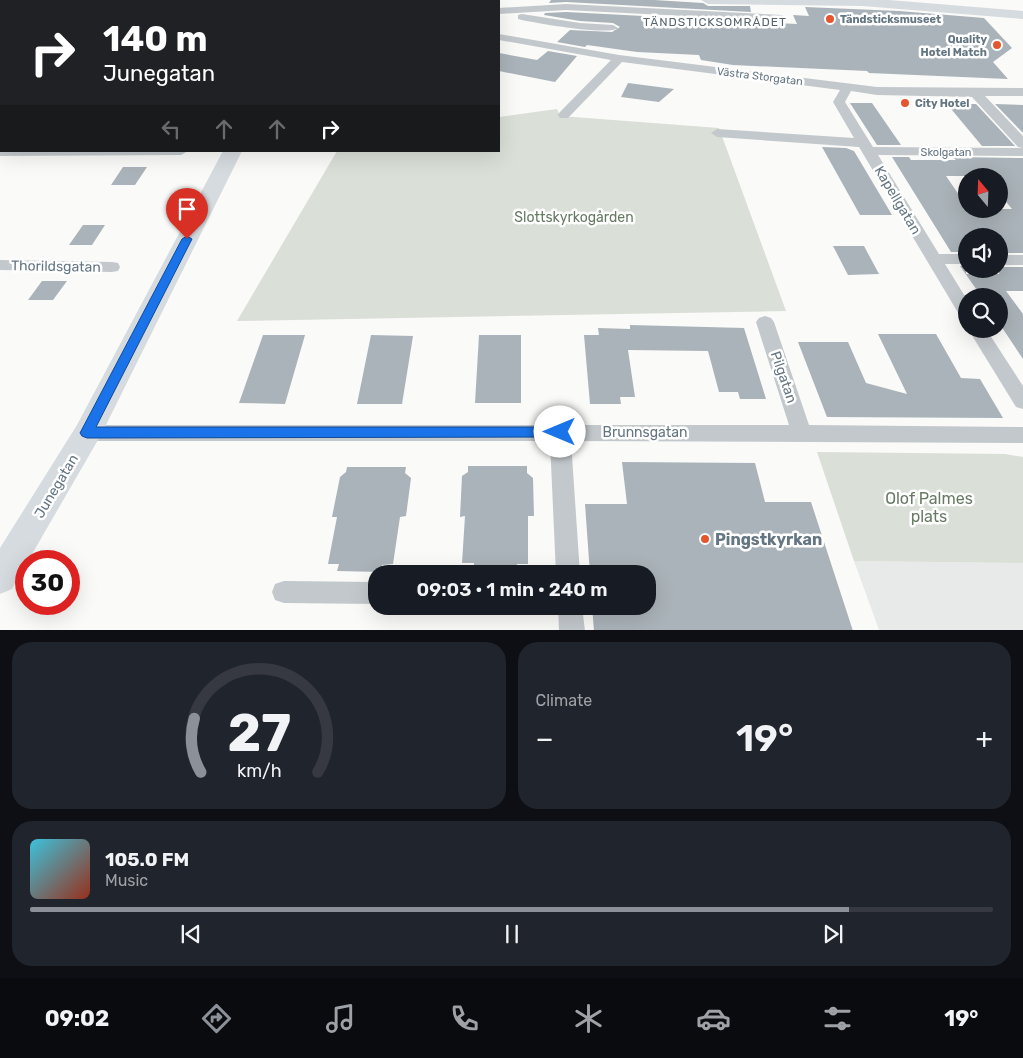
<!DOCTYPE html>
<html lang="en">
<head>
<meta charset="utf-8">
<style>
	:root { --surface:#171b24; --page:#20242c; --text:#f1f3f6; --muted:#9ea1a6; --line:#363941; --accent:#8c9099 }
	body { margin:0; font-family:Rubik,sans-serif; background:var(--page); color:var(--text); height:100vh; display:flex; flex-direction:column; font-size:19px; white-space:nowrap }
	* { box-sizing:border-box; margin:0 }
	p { font-size:16px; color:var(--muted) }
	.icon { flex:none; width:28px; height:28px; fill:none; stroke:currentColor; stroke-width:2; stroke-linecap:round; stroke-linejoin:round }
	.map { position:relative; height:630px; overflow:hidden }
	.details { display:flex; flex-direction:column; gap:12px; padding:12px; background:#0d0f14; flex:1 }
	.details>* { flex:none }
	.banner { position:absolute; left:0px; top:0px; width:500px; height:152px; box-shadow:0 5px 20px #0002; background:#202124; color:#fff; overflow:hidden }
	.needle { width:32px; rotate:341deg }
	.controls { position:absolute; left:958px; top:168px; display:grid; gap:10px }
	.controls a { display:grid; place-items:center; width:50px; height:50px; border-radius:50%; background:var(--surface); box-shadow:0 5px 20px #0002; font-size:25px }
	.speed { position:absolute; left:15px; top:550px; display:flex; gap:10px; font-size:25px; font-weight:700; text-align:center }
	.speed>* { display:grid; place-content:center; width:65px; height:65px; border-radius:50%; background:var(--surface); box-shadow:0 5px 20px #0002; line-height:1 }
	.speed .limit { border:8px solid #d22; background:#fff; color:#111 }
	.pin { position:absolute; display:grid; place-items:center; width:42px; height:42px; color:#fff; margin:-51px -21px; border-radius:50% 50% 50% 0; rotate:-45deg; box-shadow:0 0 5px #0007 }
	.pin .icon { rotate:45deg }
	.me { position:absolute; width:55px; margin:-28px; rotate:270deg; stroke-linejoin:round; filter:drop-shadow(0 0 4px #0008) }
	.turn { display:flex; align-items:center; gap:18px; height:105px; padding:0 20px; font-size:22px }
	.turn .icon { width:65px; height:65px; stroke-width:2.5 }
	.turn b { display:block; font-size:35px; line-height:42px }
	.lanes { display:flex; align-items:center; height:48px; padding:0 20px; background:#0003; justify-content:center; gap:25px; direction:ltr }
	.lanes .off { opacity:.35 }
	.big { font-size:38px; font-weight:600; line-height:1.1 }
	.details .tile { flex:1; display:flex; flex-direction:column; justify-content:center; gap:8px; min-width:0; padding:0 18px; border-radius:20px; background:var(--page) }
	.details .dial { align-items:center; gap:0 }
	.dial svg { height:130px; overflow:visible; fill:none; stroke:var(--line); stroke-width:7; stroke-linecap:round; text-anchor:middle }
	.dial text { fill:var(--text); stroke:none }
	.song { display:flex; align-items:center; gap:15px }
	.cover { width:60px; height:60px; border-radius:8px; background:linear-gradient(135deg,hsl(190 70% 55%),hsl(10 70% 35%)) }
	.played { height:5px; border-radius:2px; background:linear-gradient(90deg,var(--accent) 85%,var(--line) 85%) }
	.keys { display:flex; justify-content:space-around; direction:ltr }
	.heat { display:flex; justify-content:space-between; align-items:center; font-size:28px; direction:ltr }
	.details .tiles { flex:1; display:grid; gap:12px; grid-template-columns:1fr 1fr }
	.tile:last-child { grid-column:span 2 }
	.trip { position:absolute; left:368px; top:565px; width:288px; height:50px; border-radius:20px; background:var(--surface); box-shadow:0 5px 20px #0002; font-weight:600; line-height:50px; text-align:center }
	.tabs { display:flex; height:80px; justify-content:space-around; align-items:center; background:#090b0e; color:var(--muted) }
	.tabs .icon { width:35px; height:35px }
	.tabs .selected { color:var(--accent) }
	.tabs b { font-size:22px; color:var(--text) }
	.map>svg:first-child { display:block }
	.built { fill:#e8e9e9 }
	.green { fill:#dadfd7 }
	.building { fill:#aab3b9; fill-rule:evenodd }
	.lines { fill:none; stroke-linecap:round; stroke-linejoin:round }
	.street { fill:#c3c8cc; fill-rule:evenodd }
	.secondary { fill:#d6dbdf; fill-rule:evenodd }
	.route { fill:#1a73e8; stroke:#114b97 }
	.poi-dot { fill:#e4572e; stroke:#fff; stroke-width:2 }
	.labels { text-anchor:middle; stroke-width:5; stroke-linejoin:round; paint-order:stroke }
	.far-poi-label { font-size:11px; font-weight:bold; fill:#657683; stroke:#fff; text-anchor:start }
	.far-street-label { font-size:11px; fill:#657683; stroke:#fff }
	.far-neighbourhood-label { font-size:12px; letter-spacing:1px; fill:#57646e; stroke:#fff }
	.street-label { font-size:14px; fill:#657683; stroke:#fff }
	.park-label { font-size:14px; fill:#687a64; stroke:#fff }
	.near-park-label { font-size:16px; fill:#687a64; stroke:#fff }
	.near-poi-label { font-size:16px; font-weight:bold; fill:#657683; stroke:#fff; text-anchor:start }
</style>
</head>
<body>
<div class="map">
<svg width="1023" height="631" viewBox="0 0 1023 631">
	<rect width="100%" height="100%" fill="#fafaf8"/>
	<path class="built" d="M 854,561 L 1023,563 L 1023,630 L 879,630 Z"/>
	<g class="green">
		<path d="M 557,109 L 560,116 L 719,128 L 786,311 L 237,321 L 337,151 L 499,151 L 499,117 Z"/>
		<path d="M 817,452 L 1005,454 L 1023,457 L 1023,563 L 854,561 Z"/>
	</g>
	<g class="building">
		<path d="M 551,0 L 654,0 L 703,3 L 708,6 L 750,6 L 751,12 L 566,2 L 549,3 Z"/>
		<path d="M 805,7 L 899,11 L 984,18 L 1012,48 L 993,62 L 1008,79 L 869,73 L 867,71 L 733,65 L 701,60 L 699,55 L 637,52 L 587,45 L 585,47 L 557,42 L 570,30 L 612,32 L 620,27 L 613,23 L 580,21 L 544,15 L 545,13 L 566,12 L 797,24 L 793,15 L 809,16 Z"/>
		<path d="M 548,51 L 577,56 L 555,82 L 499,71 L 499,53 L 537,60 Z"/>
		<path d="M 628,83 L 674,89 L 659,102 L 621,97 Z"/>
		<path d="M 850,103 L 872,103 L 901,145 L 877,145 Z"/>
		<path d="M 947,104 L 976,104 L 1015,146 L 982,146 Z"/>
		<path d="M 995,104 L 1023,105 L 1023,133 Z"/>
		<path d="M 822,147 L 846,148 L 854,151 L 892,215 L 860,215 Z"/>
		<path d="M 892,157 L 909,157 L 911,160 L 956,160 L 953,157 L 1023,158 L 1023,253 L 999,253 L 999,236 L 966,236 L 966,252 L 951,252 ZM 946,176 L 999,176 L 999,193 L 1012,209 L 966,209 L 966,205 Z"/>
		<path d="M 123,167 L 147,167 L 135,185 L 111,185 Z"/>
		<path d="M 83,225 L 105,225 L 92,245 L 69,245 Z"/>
		<path d="M 833,246 L 864,246 L 879,274 L 848,275 Z"/>
		<path d="M 960,266 L 966,266 L 966,274 L 999,274 L 999,267 L 1023,267 L 1023,291 L 1006,291 L 1023,314 L 1023,359 L 999,323 L 999,296 L 981,296 Z"/>
		<path d="M 42,281 L 67,281 L 53,300 L 28,300 Z"/>
		<path d="M 630,325 L 744,328 L 766,399 L 740,399 L 738,392 L 719,392 L 708,351 L 628,350 L 635,397 L 620,397 L 621,404 L 590,404 L 584,335 L 599,335 L 598,328 L 630,329 Z"/>
		<path d="M 878,334 L 936,334 L 961,378 L 980,379 L 1003,418 L 827,417 L 798,342 L 848,342 L 866,383 L 907,394 Z"/>
		<path d="M 263,335 L 305,335 L 285,404 L 239,403 Z"/>
		<path d="M 371,335 L 413,336 L 402,404 L 357,404 Z"/>
		<path d="M 479,335 L 521,335 L 521,403 L 475,403 Z"/>
		<path d="M 622,462 L 755,463 L 765,502 L 811,502 L 853,631 L 594,631 L 592,606 L 646,606 L 646,574 L 590,574 L 585,504 L 627,504 Z"/>
		<path d="M 468,466 L 527,466 L 527,473 L 533,478 L 534,516 L 528,516 L 528,564 L 517,564 L 517,571 L 473,571 L 474,563 L 462,563 L 465,516 L 460,517 L 462,476 L 468,472 Z"/>
		<path d="M 347,467 L 406,467 L 405,473 L 411,478 L 406,516 L 400,517 L 393,564 L 382,565 L 381,572 L 337,571 L 339,564 L 328,564 L 337,517 L 332,517 L 340,477 L 346,472 Z"/>
	</g>
	<g class="lines">
		<g class="street">
			<rect x="359" y="0" width="10" height="1"/>
			<path d="M 566,4 L 782,15 L 787,18 L 782,21 L 566,10 L 499,14 L 499,8 Z"/>
			<path d="M 522,14 L 580,23 L 613,25 L 618,28 C 610,36 533,23 518,19 L 518,15 Z"/>
			<path d="M 499,34 L 619,55 L 877,87 L 1023,88 L 1023,96 L 985,96 L 1023,136 L 1023,156 L 878,155 L 939,254 L 966,254 L 966,264 L 945,264 L 966,298 L 966,318 L 960,316 L 859,147 L 717,137 L 711,133 L 717,129 L 854,138 L 833,102 L 840,90 L 622,62 L 568,118 L 560,118 L 558,115 L 560,112 L 611,60 L 499,40 ZM 851,91 L 877,95 L 972,97 L 1018,147 L 1023,148 L 873,147 L 845,102 Z"/>
			<path d="M 0,148 L 1,151 L 188,151 L 181,155 L 0,156 Z"/>
			<rect x="999" y="255" width="24" height="10"/>
			<path d="M 0,260 L 112,262 L 118,263 L 120,267 L 118,271 L 112,272 L 0,270 Z"/>
			<path d="M 765,316 L 771,318 L 774,322 L 809,425 L 1023,427 L 1023,443 L 571,441 L 580,574 L 556,574 L 550,441 L 87,441 L 80,439 L 77,433 L 80,427 L 87,425 L 789,425 L 756,322 L 759,318 Z"/>
			<path d="M 968,329 L 986,329 L 1023,386 L 1023,409 L 1016,407 Z"/>
			<path d="M 284,581 L 376,582 L 376,604 L 284,603 L 275,600 L 272,592 L 275,584 Z"/>
			<path d="M 558,606 L 582,606 L 585,631 L 559,631 Z"/>
		</g>
		<g class="secondary">
			<path d="M 701,0 L 889,0 L 1023,11 L 1023,19 L 862,6 L 708,4 Z"/>
			<path d="M 223,151 L 242,151 L 102,433 L 28,561 L 26,561 L 12,589 L 0,594 L 0,548 L 77,425 Z"/>
		</g>
	</g>
	<path class="route" d="M 187,236 L 192,239 L 96,427 L 560,427 L 565,428 L 567,432 L 565,436 L 560,437 L 87,438 L 82,436 L 80,433 L 182,239 Z"/>
	<g class="poi-dot">
		<circle cx="830" cy="19" r="5"/>
		<circle cx="997" cy="45" r="5"/>
		<circle cx="905" cy="103" r="5"/>
		<circle cx="705" cy="539" r="5"/>
	</g>
	<g class="labels">
		<g class="far-poi-label">
			<text x="840" y="23">Tändsticksmuseet</text>
			<text x="987" y="43" text-anchor="end">Quality<tspan x="987" dy="13">Hotel Match</tspan></text>
			<text x="915" y="107">City Hotel</text>
		</g>
		<g class="far-street-label">
			<text transform="translate(760 76) rotate(7)" y="4">Västra Storgatan</text>
			<text x="946" y="156">Skolgatan</text>
		</g>
		<g class="far-neighbourhood-label">
			<text x="715" y="26">TÄNDSTICKSOMRÅDET</text>
		</g>
		<g class="street-label">
			<text transform="translate(898 200) rotate(59)" y="5">Kapellgatan</text>
			<text transform="translate(56 266) rotate(1)" y="5">Thorildsgatan</text>
			<text transform="translate(784 377) rotate(71)" y="5">Pilgatan</text>
			<text x="645" y="437">Brunnsgatan</text>
			<text transform="translate(56 486) rotate(-59)" y="5">Junegatan</text>
		</g>
		<g class="park-label">
			<text x="574" y="222">Slottskyrkogården</text>
		</g>
		<g class="near-park-label">
			<text x="929" y="504">Olof Palmes<tspan x="929" dy="18">plats</tspan></text>
		</g>
		<g class="near-poi-label">
			<text x="715" y="545">Pingstkyrkan</text>
		</g>
	</g>
</svg>
<div class="controls">
<a><svg class="needle" viewBox="-14 -14 28 28"><path d="M0-13l5 13h-10z" fill="#e53935"/><path d="M0 13l5-13h-10z" fill="#9ea1a6"/></svg></a>
<a><svg class="icon" aria-label="sound" viewBox="0 0 24 24"><path d="M4 9h4l5-4v14l-5-4H4zM17 9q2 3 0 6"/></svg></a>
<a><svg class="icon" aria-label="search" viewBox="0 0 24 24"><circle cx="10" cy="10" r="6"/><path d="M15 15l6 6"/></svg></a>
</div>
<div class="speed"><div class="limit">30</div></div>
<div class="pin" style="left:187px;top:239px;background:#d93025"><svg class="icon" aria-label="arrive" viewBox="0 0 24 24"><path d="M6 21V4h12l-3 4 3 4H6"/></svg></div>
<svg class="me" style="left:560px;top:432px" viewBox="-20 -20 40 40"><circle r="19" fill="#fff"/><path d="M0-13L10 11 0 6-10 11z" fill="#1a73e8"/></svg>
<div class="trip">09:03 · 1 min · 240 m</div>
<div class="banner">
<div class="turn"><svg class="icon" aria-label="right" viewBox="0 0 24 24"><path d="M7 20v-9h11M14 6l5 5-5 5"/></svg><div><b>140 m</b>Junegatan</div></div>
<div class="lanes"><svg class="icon off" aria-label="left" viewBox="0 0 24 24"><path d="M17 20v-9H6M10 6l-5 5 5 5"/></svg><svg class="icon off" aria-label="ahead" viewBox="0 0 24 24"><path d="M12 20V5M6 11l6-6 6 6"/></svg><svg class="icon off" aria-label="ahead" viewBox="0 0 24 24"><path d="M12 20V5M6 11l6-6 6 6"/></svg><svg class="icon" aria-label="right" viewBox="0 0 24 24"><path d="M7 20v-9h11M14 6l5 5-5 5"/></svg></div>
</div>
</div>
<section class="details">
<div class="tiles">
<div class="tile dial"><svg viewBox="0 0 100 80">
<path d="M14 69A42 42 0 1 1 86 69"/>
<path d="M14 69A42 42 0 0 1 10 36" stroke="#8c9099"/>
<text x="50" y="56" font-size="32" font-weight="700">27</text>
<text x="50" y="72" font-size="11">km/h</text>
</svg></div>
<div class="tile"><p>Climate</p>
<div class="heat"><a>−</a><b class="big">19°</b><a>+</a></div>
</div>
<div class="tile">
<div class="song"><i class="cover"></i><div><b>105.0 FM</b><p>Music</p></div></div>
<div class="played"></div>
<div class="keys"><svg class="icon" aria-label="previous" viewBox="0 0 24 24"><path d="M18 5L8 12l10 7zM5 5v14"/></svg><svg class="icon" aria-label="pause" viewBox="0 0 24 24"><path d="M8 5v14M16 5v14"/></svg><svg class="icon" aria-label="next" viewBox="0 0 24 24"><path d="M6 5l10 7-10 7zM19 5v14"/></svg></div>
</div>
</div>
</section>
<nav class="tabs">
<b>09:02</b>
<svg class="icon selected" aria-label="directions" viewBox="0 0 24 24"><path d="M12 3l9 9-9 9-9-9zM9 14v-3h6M13 9l2 2-2 2"/></svg>
<svg class="icon" aria-label="music" viewBox="0 0 24 24"><path d="M9 18V5l10-2v13"/><circle cx="6" cy="18" r="3"/><circle cx="16" cy="16" r="3"/></svg>
<svg class="icon" aria-label="phone" viewBox="0 0 24 24"><path d="M5 4h4l2 5-3 2q2 4 5 5l2-3 5 2v4C11 20 4 13 5 4z"/></svg>
<svg class="icon" aria-label="climate" viewBox="0 0 24 24"><path d="M12 3v18M4 7l16 10M4 17L20 7"/></svg>
<svg class="icon" aria-label="car" viewBox="0 0 24 24"><path d="M5 17H2v-5l4-1 3-4h7l3 4 3 1v5h-3M9 17h6M6 11h13"/><circle cx="7" cy="17" r="2"/><circle cx="17" cy="17" r="2"/></svg>
<svg class="icon" aria-label="filters" viewBox="0 0 24 24"><path d="M4 7h16M4 17h16"/><circle cx="9" cy="7" r="2"/><circle cx="15" cy="17" r="2"/></svg>
<b>19°</b>
</nav>
</body>
</html>
